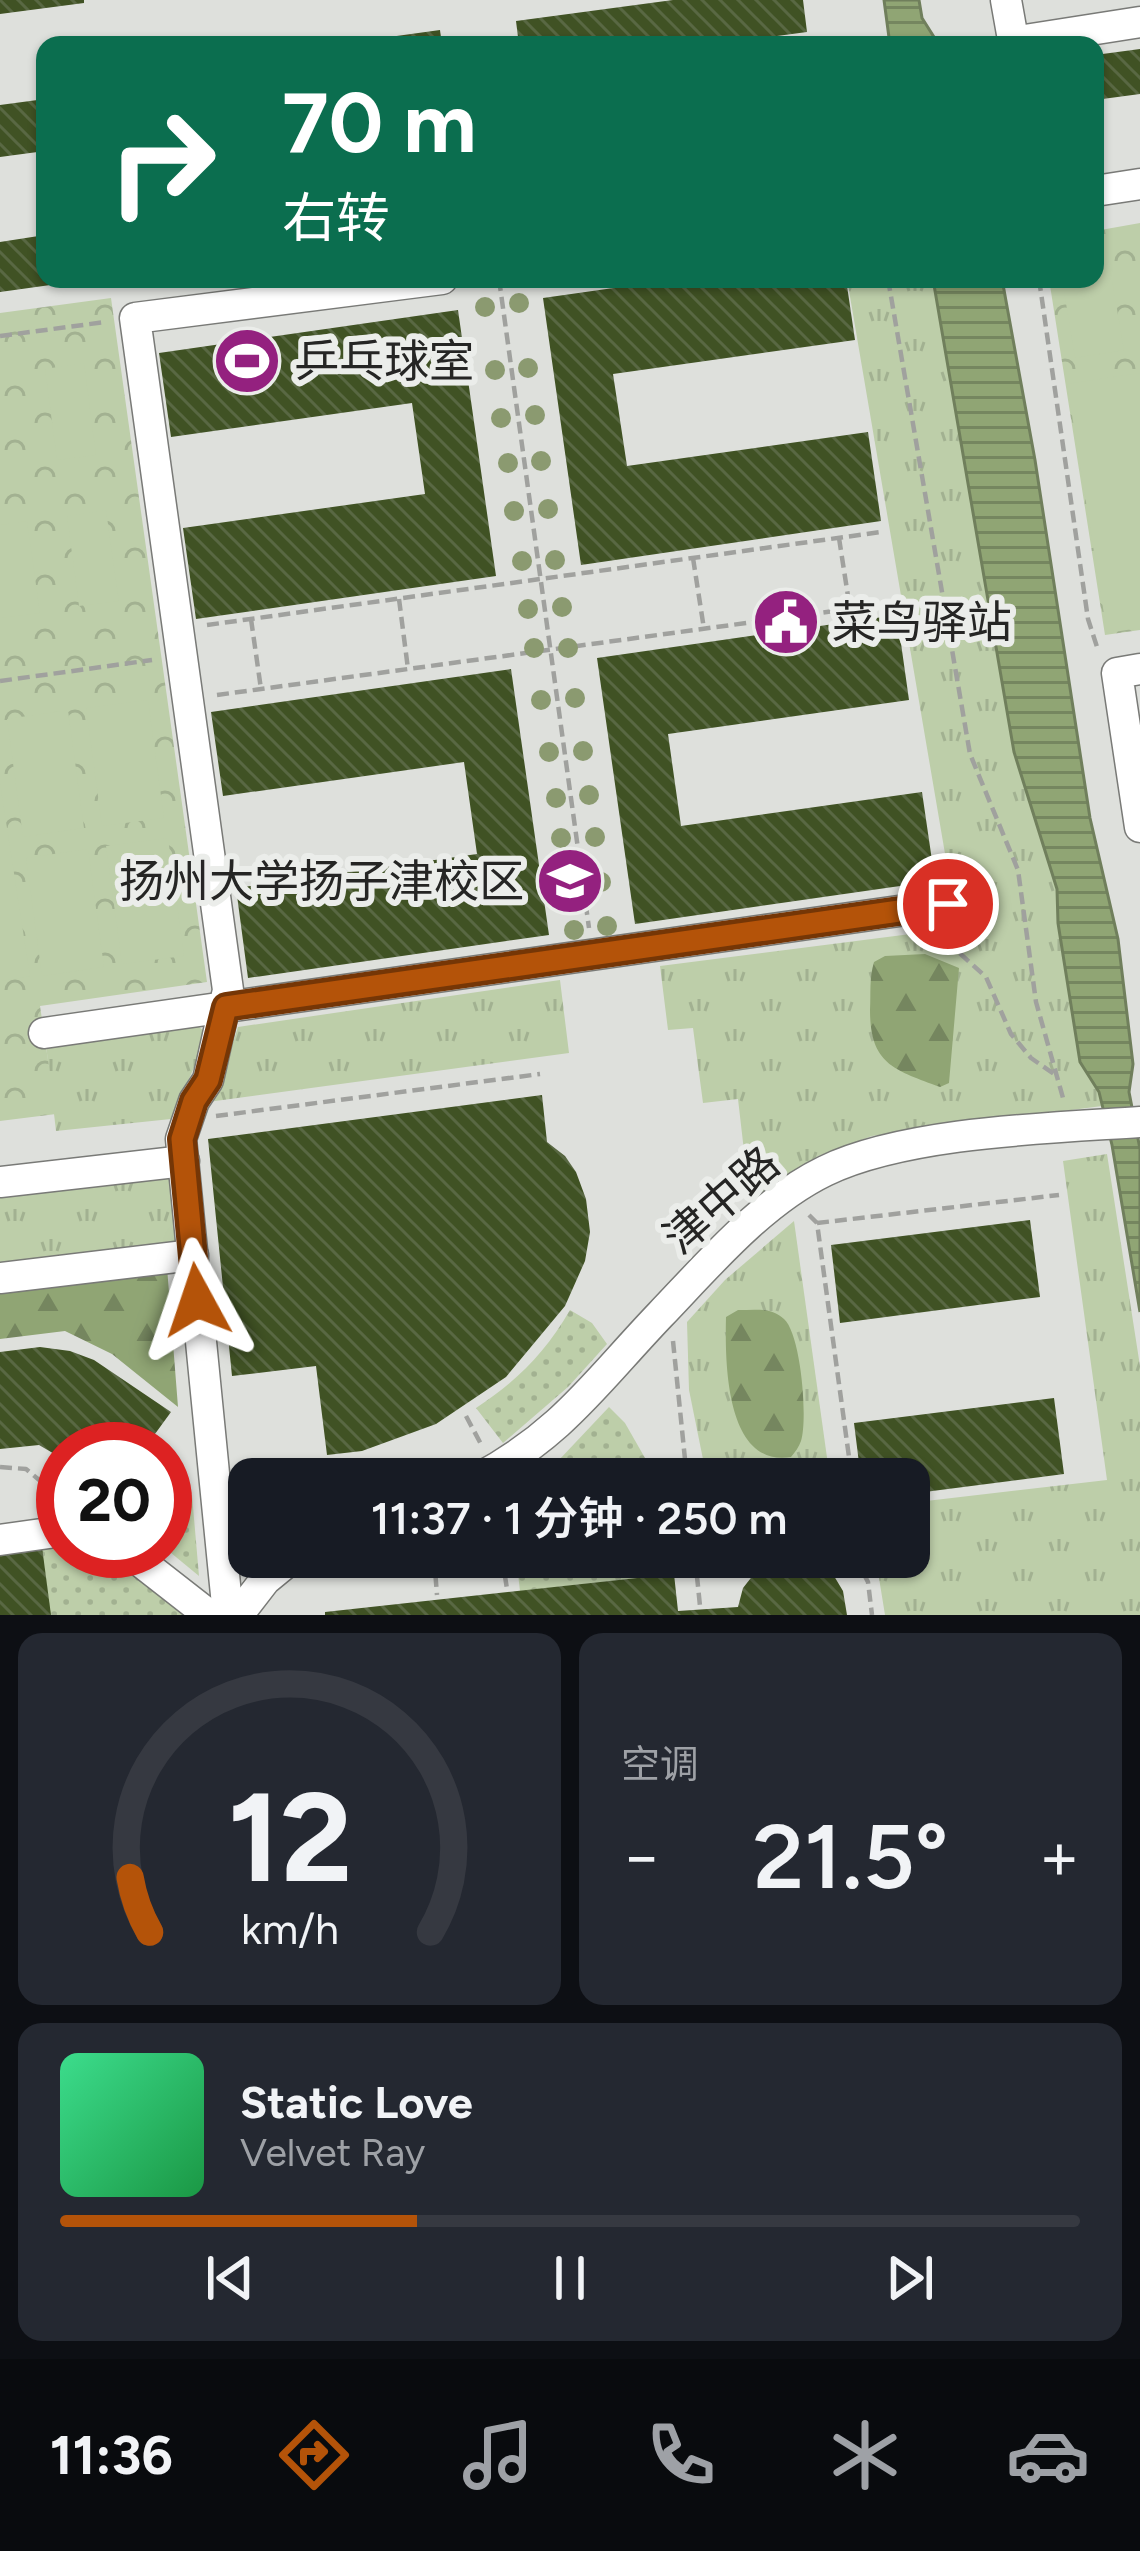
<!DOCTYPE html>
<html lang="zh">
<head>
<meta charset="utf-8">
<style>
	:root { --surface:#171b24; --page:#242831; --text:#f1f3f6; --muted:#9ea1a6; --line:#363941; --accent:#b45309 }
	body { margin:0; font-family:Figtree,"Noto Sans SC",sans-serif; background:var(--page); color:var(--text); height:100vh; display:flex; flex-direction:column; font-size:45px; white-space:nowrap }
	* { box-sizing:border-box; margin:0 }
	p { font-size:39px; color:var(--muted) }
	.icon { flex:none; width:66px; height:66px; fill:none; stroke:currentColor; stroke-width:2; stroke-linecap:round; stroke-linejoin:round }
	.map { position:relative; height:1615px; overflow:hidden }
	.side { display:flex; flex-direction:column; gap:18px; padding:18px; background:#0d0f14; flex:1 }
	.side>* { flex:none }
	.guide { position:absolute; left:36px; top:36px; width:1068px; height:252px; border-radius:24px; box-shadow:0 3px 9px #0004; background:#0b6e4f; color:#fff; overflow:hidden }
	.speed { position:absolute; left:36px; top:1422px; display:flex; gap:24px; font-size:60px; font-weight:700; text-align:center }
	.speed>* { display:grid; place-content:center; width:156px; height:156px; border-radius:50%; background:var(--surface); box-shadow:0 3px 9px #0004; line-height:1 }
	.speed .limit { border:18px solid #d22; background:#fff; color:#111 }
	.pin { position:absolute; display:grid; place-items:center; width:102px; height:102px; color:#fff; margin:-51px; border:6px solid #fff; border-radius:50%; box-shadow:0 3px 12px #0007 }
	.me { position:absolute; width:132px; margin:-66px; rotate:355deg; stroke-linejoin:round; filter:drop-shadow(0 0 9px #0008) }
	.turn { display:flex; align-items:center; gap:42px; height:252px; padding:0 48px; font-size:54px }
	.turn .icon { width:156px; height:156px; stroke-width:2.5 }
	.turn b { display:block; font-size:84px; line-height:102px }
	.big { font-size:90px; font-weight:600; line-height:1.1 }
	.side .widget { flex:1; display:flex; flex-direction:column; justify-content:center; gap:18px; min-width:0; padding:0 42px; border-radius:24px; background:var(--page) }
	.side .dial { align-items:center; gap:0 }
	.dial svg { height:312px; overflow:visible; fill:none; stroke:var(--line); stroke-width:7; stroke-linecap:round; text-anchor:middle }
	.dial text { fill:var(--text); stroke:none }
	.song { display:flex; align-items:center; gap:36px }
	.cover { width:144px; height:144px; border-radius:18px; background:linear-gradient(135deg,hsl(150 70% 55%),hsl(140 70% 35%)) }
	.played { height:12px; border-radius:6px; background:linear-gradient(90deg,var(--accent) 35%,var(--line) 35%) }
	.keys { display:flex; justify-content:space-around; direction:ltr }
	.heat { display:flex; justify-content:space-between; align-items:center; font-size:66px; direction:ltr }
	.side .tiles { flex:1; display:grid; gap:18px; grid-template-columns:1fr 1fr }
	.widget:last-child { grid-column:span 2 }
	.trip { position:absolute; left:228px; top:1458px; width:702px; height:120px; border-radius:24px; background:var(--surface); box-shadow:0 3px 9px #0004; font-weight:600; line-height:120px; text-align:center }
	.tab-bar { display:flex; height:192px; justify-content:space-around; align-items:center; background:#090b0e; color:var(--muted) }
	.tab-bar .icon { width:84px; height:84px }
	.tab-bar .current { color:var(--accent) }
	.tab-bar b { font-size:54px; color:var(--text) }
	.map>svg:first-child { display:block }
	.grass { fill:url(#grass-tufts) }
	.forest { fill:url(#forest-firs) }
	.park { fill:url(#park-crowns) }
	.garden { fill:url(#garden-dots) }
	.pitch { fill:#bdcea9 }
	.water { fill:url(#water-rules); stroke:#707f5c; stroke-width:3 }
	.building { fill:url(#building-back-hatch) }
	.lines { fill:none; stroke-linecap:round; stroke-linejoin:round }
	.minor-casing { stroke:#797a77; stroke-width:33 }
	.path { stroke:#a0a19e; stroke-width:4.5; stroke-dasharray:12 6; stroke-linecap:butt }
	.minor { stroke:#fff; stroke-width:30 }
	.tree { fill:#8b9a70 }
	.route-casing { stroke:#753606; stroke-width:30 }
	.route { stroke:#b45309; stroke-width:21 }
	.labels { text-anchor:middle; stroke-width:12; stroke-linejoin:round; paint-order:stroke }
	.poi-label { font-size:45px; fill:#252524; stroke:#ebedea; text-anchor:start }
	.street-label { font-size:45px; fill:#252524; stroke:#ebedea }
</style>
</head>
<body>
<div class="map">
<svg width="1140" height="1615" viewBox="0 0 1140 1615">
	<defs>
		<pattern id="grass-tufts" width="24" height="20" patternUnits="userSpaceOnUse" patternTransform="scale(3)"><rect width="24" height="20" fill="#bdcea9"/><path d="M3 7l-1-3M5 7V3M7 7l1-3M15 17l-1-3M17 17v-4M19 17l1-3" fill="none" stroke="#a2b191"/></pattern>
		<pattern id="forest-firs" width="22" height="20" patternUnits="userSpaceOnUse" patternTransform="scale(3)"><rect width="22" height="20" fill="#90a574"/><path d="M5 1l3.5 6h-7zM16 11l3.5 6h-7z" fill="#75865f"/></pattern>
		<pattern id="park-crowns" width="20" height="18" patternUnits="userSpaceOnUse" patternTransform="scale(3)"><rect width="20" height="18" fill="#bdcea9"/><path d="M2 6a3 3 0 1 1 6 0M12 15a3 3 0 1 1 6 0" fill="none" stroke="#a2b191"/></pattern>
		<pattern id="garden-dots" width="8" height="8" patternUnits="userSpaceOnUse" patternTransform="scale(3)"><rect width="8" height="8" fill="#bdcea9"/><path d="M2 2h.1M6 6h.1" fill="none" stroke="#a2b191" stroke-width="1.8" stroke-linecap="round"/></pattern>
		<pattern id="water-rules" width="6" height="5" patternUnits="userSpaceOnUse" patternTransform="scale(3)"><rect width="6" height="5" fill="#90a574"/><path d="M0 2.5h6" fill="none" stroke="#75865f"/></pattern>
		<pattern id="building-back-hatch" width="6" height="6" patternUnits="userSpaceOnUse" patternTransform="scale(3)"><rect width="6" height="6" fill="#405224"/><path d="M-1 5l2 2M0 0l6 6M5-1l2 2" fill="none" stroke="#596843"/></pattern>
	</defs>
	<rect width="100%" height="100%" fill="#dee0dc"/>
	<g class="grass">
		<path d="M 847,279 L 933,279 L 1014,752 L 1057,889 L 1058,923 L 1080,1062 L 1099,1092 L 1102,1106 L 872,1136 L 818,1156 L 750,1203 L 738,1099 L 703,1103 L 693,1028 L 668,1030 L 660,966 L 942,930 L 957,924 Z"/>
		<path d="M 560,980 L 569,1053 L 208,1102 L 218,1089 L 238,1027 Z"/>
		<path d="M 198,1026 L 204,1031 L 205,1043 L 171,1119 L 56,1131 L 46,1045 Z"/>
		<path d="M 1107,1154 L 1140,1366 L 1140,1615 L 885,1615 L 879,1578 L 868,1557 L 909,1557 L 909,1503 L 1107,1480 L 1063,1161 Z"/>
		<path d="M 173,1176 L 181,1244 L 0,1265 L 0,1196 Z"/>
		<path d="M 794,1221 L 830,1479 L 707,1479 L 689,1390 L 687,1322 L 725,1280 Z"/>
	</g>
	<g class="forest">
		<path d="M 925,954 L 959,968 L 949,1083 L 940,1087 C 895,1070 870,1065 870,1010 C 871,993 869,979 874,962 L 885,956 Z"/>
		<path d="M 167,1267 L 178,1407 L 112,1354 L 65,1331 L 0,1339 L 0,1289 Z"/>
		<path d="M 738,1310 C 755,1310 772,1307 784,1319 C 801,1334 808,1419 801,1441 C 799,1447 795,1452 791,1457 C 725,1468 725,1360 726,1317 Z"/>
	</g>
	<g class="park">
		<path d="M 1140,223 L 1140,630 L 1105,635 L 1049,279 L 1095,279 L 1095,231 Z"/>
		<path d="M 111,298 L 207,982 L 40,1006 L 56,1114 L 0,1121 L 0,313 Z"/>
	</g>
	<g class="garden">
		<path d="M 570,1310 L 592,1323 L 607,1344 L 568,1387 L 503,1443 L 476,1408 C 517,1381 545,1353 570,1310 Z"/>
		<path d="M 609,1407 L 625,1423 L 657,1479 L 541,1479 Z"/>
		<path d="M 192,1495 L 199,1576 L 165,1548 L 165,1499 Z"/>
		<path d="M 63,1543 L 63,1551 L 111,1551 L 188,1615 L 0,1615 L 0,1551 Z"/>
		<path d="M 516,1557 L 672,1557 L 674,1574 L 520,1591 Z"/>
	</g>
	<g class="pitch">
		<path d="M 1107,251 L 1124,350 L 1075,358 L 1062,279 L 1095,279 L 1095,253 Z"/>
		<path d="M 84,363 L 96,455 L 57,460 L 45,369 Z"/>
		<path d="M 1140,373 L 1140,628 L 1107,633 L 1067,384 Z"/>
		<path d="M 106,510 L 119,601 L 79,606 L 67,516 Z"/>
		<path d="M 27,521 L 40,613 L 0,618 L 0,525 Z"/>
		<path d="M 148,700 L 164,818 L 102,826 L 86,708 Z"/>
		<path d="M 68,710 L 84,828 L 23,837 L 7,719 Z"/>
		<path d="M 0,783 L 30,976 L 0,981 Z"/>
		<path d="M 168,838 L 184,956 L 122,964 L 106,846 Z"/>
		<path d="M 88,849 L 104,967 L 42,976 L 26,858 Z"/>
	</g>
	<g class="water">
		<path d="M 884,0 L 919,0 L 922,18 L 939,45 L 890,45 Z"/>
		<path d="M 933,279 L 1002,279 L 1035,460 L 1090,818 L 1118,939 L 1133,1064 L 1129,1092 L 1140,1149 L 1140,1312 L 1112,1145 L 1099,1092 L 1080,1062 L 1058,923 L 1057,889 L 1014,752 Z"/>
	</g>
	<g class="building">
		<path d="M 0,0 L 84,0 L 84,3 L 0,14 Z"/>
		<path d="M 673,0 L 803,0 L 807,32 L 709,45 L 519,45 L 516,21 Z"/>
		<path d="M 440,30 L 442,45 L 353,45 L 353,42 Z"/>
		<path d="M 1140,49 L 1140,94 L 1095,100 L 1095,55 Z"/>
		<path d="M 45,99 L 45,151 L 0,157 L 0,105 Z"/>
		<path d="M 45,235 L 45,279 L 72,282 L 0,292 L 0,242 Z"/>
		<path d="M 677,279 L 846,279 L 855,340 L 613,374 L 627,466 L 868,432 L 881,521 L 581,565 L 543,298 Z"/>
		<path d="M 458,310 L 496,576 L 196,619 L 183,528 L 425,494 L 412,403 L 171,437 L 159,353 Z"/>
		<path d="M 897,615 L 909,700 L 668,734 L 681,826 L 922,792 L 935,881 L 635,924 L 597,658 Z"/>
		<path d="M 511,669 L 549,935 L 248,978 L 236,888 L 477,854 L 464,762 L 223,796 L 211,712 Z"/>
		<path d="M 542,1095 L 547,1142 L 565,1156 L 576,1172 L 586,1199 L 590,1232 L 585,1261 L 565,1306 L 506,1377 L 436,1424 L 362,1451 L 327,1455 L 316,1366 L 232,1376 L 208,1139 Z"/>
		<path d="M 1030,1220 L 1040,1297 L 840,1323 L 831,1245 Z"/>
		<path d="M 40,1347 L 70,1351 L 94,1360 L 171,1412 L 144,1449 L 63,1449 L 63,1459 L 39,1445 L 0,1449 L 0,1352 Z"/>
		<path d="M 1054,1398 L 1064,1474 L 909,1494 L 909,1479 L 861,1479 L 854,1423 Z"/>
		<path d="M 42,1547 L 51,1615 L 0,1615 L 0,1553 Z"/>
		<path d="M 785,1559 L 803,1559 L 834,1576 L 843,1591 L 847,1615 L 325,1615 L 325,1612 L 674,1574 L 678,1611 L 738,1607 L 743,1588 L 754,1574 Z"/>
	</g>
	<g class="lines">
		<g class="minor-casing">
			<g id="minor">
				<path d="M 1006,0 L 1014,45"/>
				<path d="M 1013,42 L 1140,22"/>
				<path d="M 1095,191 L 1140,184"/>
				<path d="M 1140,669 L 1117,673 L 1140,827"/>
				<path d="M 44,1033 L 948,904"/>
				<path d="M 0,1182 L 184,1161"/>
				<path d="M 0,1278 L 193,1255"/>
				<path d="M 477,1479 C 562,1434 596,1382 660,1315 C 708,1265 761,1202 825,1171 C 905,1132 1050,1128 1140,1122"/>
				<path d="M 0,1540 L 63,1531"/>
				<path d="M 127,1551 L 209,1615"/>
				<path d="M 228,1615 L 181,1139 L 194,1101 L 208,1080 L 228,990 L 135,318 L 442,279"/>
				<path d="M 238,1615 L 265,1580 L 293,1557"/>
			</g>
		</g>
		<g class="path">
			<path d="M 499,279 L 589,928"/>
			<path d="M 888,279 L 970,754 L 1018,870 L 1036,1002 L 1063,1098"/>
			<path d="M 1039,279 L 1088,619 L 1098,650"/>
			<path d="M 0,336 L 105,322"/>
			<path d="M 839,538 L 850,609"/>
			<path d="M 693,558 L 704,629"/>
			<path d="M 399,599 L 408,669"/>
			<path d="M 251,619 L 261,689"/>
			<path d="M 207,625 L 881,532"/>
			<path d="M 0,681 L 152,660"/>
			<path d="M 217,695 L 893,603"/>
			<path d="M 929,935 L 954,948 L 986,977 L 1011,1034 L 1031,1058 L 1054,1074"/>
			<path d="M 216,1116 L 540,1074"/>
			<path d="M 809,1215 L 817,1223 L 852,1479"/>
			<path d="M 817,1223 L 1059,1195"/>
			<path d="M 673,1341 L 687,1479"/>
			<path d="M 466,1416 L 482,1446"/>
			<path d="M 0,1467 L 26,1469 L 63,1500"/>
			<path d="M 165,1486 L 189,1484"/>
			<path d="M 434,1557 L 437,1595"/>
			<path d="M 502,1557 L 507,1589"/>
			<path d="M 695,1557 L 700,1606"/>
			<path d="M 855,1557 L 868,1582 L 872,1615"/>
		</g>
		<use href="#minor" class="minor"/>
	</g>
	<g class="tree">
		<circle cx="519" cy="303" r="10"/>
		<circle cx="485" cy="307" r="10"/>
		<circle cx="528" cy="368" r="10"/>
		<circle cx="495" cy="370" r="10"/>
		<circle cx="535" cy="415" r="10"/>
		<circle cx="501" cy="418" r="10"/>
		<circle cx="541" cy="461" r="10"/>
		<circle cx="508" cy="463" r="10"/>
		<circle cx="548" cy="509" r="10"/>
		<circle cx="514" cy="511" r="10"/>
		<circle cx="555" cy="560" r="10"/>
		<circle cx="522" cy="561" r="10"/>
		<circle cx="562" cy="607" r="10"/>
		<circle cx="528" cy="609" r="10"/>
		<circle cx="534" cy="648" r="10"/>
		<circle cx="568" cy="648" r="10"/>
		<circle cx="575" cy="698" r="10"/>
		<circle cx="541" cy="700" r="10"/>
		<circle cx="583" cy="751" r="10"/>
		<circle cx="549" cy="752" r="10"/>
		<circle cx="589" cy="795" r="10"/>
		<circle cx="556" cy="798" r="10"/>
		<circle cx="595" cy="837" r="10"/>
		<circle cx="561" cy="838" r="10"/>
		<circle cx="601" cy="882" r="10"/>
		<circle cx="568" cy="884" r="10"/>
		<circle cx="607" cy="926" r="10"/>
		<circle cx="574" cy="930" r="10"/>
	</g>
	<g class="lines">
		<g class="route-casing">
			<path id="route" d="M 197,1300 L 182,1139 L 194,1101 L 208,1080 L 226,1007 L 948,904"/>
		</g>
		<use href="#route" class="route"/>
	</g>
	<defs>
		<g id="stadium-disc" transform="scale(3.45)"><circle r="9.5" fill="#94217f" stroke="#ebedea"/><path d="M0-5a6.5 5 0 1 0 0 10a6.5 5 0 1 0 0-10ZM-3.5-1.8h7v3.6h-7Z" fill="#fff"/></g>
		<g id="civic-disc" transform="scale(3.45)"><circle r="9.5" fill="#94217f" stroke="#ebedea"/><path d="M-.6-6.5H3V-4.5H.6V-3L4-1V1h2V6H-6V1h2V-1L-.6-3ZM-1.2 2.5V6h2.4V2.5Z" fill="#fff"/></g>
		<g id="university-disc" transform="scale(3.45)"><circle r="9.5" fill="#94217f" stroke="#ebedea"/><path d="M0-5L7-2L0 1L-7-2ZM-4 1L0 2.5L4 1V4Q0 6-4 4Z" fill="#fff"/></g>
	</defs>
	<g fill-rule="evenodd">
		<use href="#stadium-disc" x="247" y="361"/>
		<use href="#civic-disc" x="786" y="622"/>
		<use href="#university-disc" x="570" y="881"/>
	</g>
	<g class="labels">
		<g class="poi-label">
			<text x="294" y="377">乒乓球室</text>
			<text x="832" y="638">菜鸟驿站</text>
			<text x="524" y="897" text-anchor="end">扬州大学扬子津校区</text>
		</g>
		<g class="street-label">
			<text transform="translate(721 1200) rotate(-41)" y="16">津中路</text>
		</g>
	</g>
</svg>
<div class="speed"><div class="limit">20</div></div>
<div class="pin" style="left:948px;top:904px;background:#d93025"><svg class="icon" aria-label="arrive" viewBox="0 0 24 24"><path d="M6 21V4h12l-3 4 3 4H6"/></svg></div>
<svg class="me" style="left:197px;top:1300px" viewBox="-20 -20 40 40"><path d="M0-17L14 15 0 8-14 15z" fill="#b45309" stroke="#fff" stroke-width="4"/></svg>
<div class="trip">11:37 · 1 分钟 · 250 m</div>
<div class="guide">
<div class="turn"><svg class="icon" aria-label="right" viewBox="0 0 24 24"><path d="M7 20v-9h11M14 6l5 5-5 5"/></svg><div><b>70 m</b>右转</div></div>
</div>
</div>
<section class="side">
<div class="tiles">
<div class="widget dial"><svg viewBox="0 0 100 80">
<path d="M14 69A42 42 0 1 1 86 69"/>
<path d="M14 69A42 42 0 0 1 9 55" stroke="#b45309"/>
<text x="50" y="56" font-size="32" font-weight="700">12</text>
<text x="50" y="72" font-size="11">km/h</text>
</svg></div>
<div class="widget"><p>空调</p>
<div class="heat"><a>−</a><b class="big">21.5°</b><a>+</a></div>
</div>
<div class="widget">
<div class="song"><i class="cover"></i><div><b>Static Love</b><p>Velvet Ray</p></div></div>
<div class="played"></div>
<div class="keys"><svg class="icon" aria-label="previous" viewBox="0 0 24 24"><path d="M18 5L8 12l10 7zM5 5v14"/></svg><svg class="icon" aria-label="pause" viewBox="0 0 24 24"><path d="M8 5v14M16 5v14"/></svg><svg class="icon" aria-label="next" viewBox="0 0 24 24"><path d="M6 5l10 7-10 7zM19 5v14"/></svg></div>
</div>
</div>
</section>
<nav class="tab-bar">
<b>11:36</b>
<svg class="icon current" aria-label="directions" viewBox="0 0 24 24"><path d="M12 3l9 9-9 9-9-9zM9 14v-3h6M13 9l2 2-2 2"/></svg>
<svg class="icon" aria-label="music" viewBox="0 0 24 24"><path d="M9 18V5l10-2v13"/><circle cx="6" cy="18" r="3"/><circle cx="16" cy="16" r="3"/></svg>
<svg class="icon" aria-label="phone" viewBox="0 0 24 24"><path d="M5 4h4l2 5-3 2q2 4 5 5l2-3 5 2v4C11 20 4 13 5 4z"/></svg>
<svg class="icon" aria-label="climate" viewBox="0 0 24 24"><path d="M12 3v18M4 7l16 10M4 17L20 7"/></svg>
<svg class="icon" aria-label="car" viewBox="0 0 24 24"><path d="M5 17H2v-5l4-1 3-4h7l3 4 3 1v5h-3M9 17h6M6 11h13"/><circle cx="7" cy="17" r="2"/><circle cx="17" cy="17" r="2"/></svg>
</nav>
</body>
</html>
